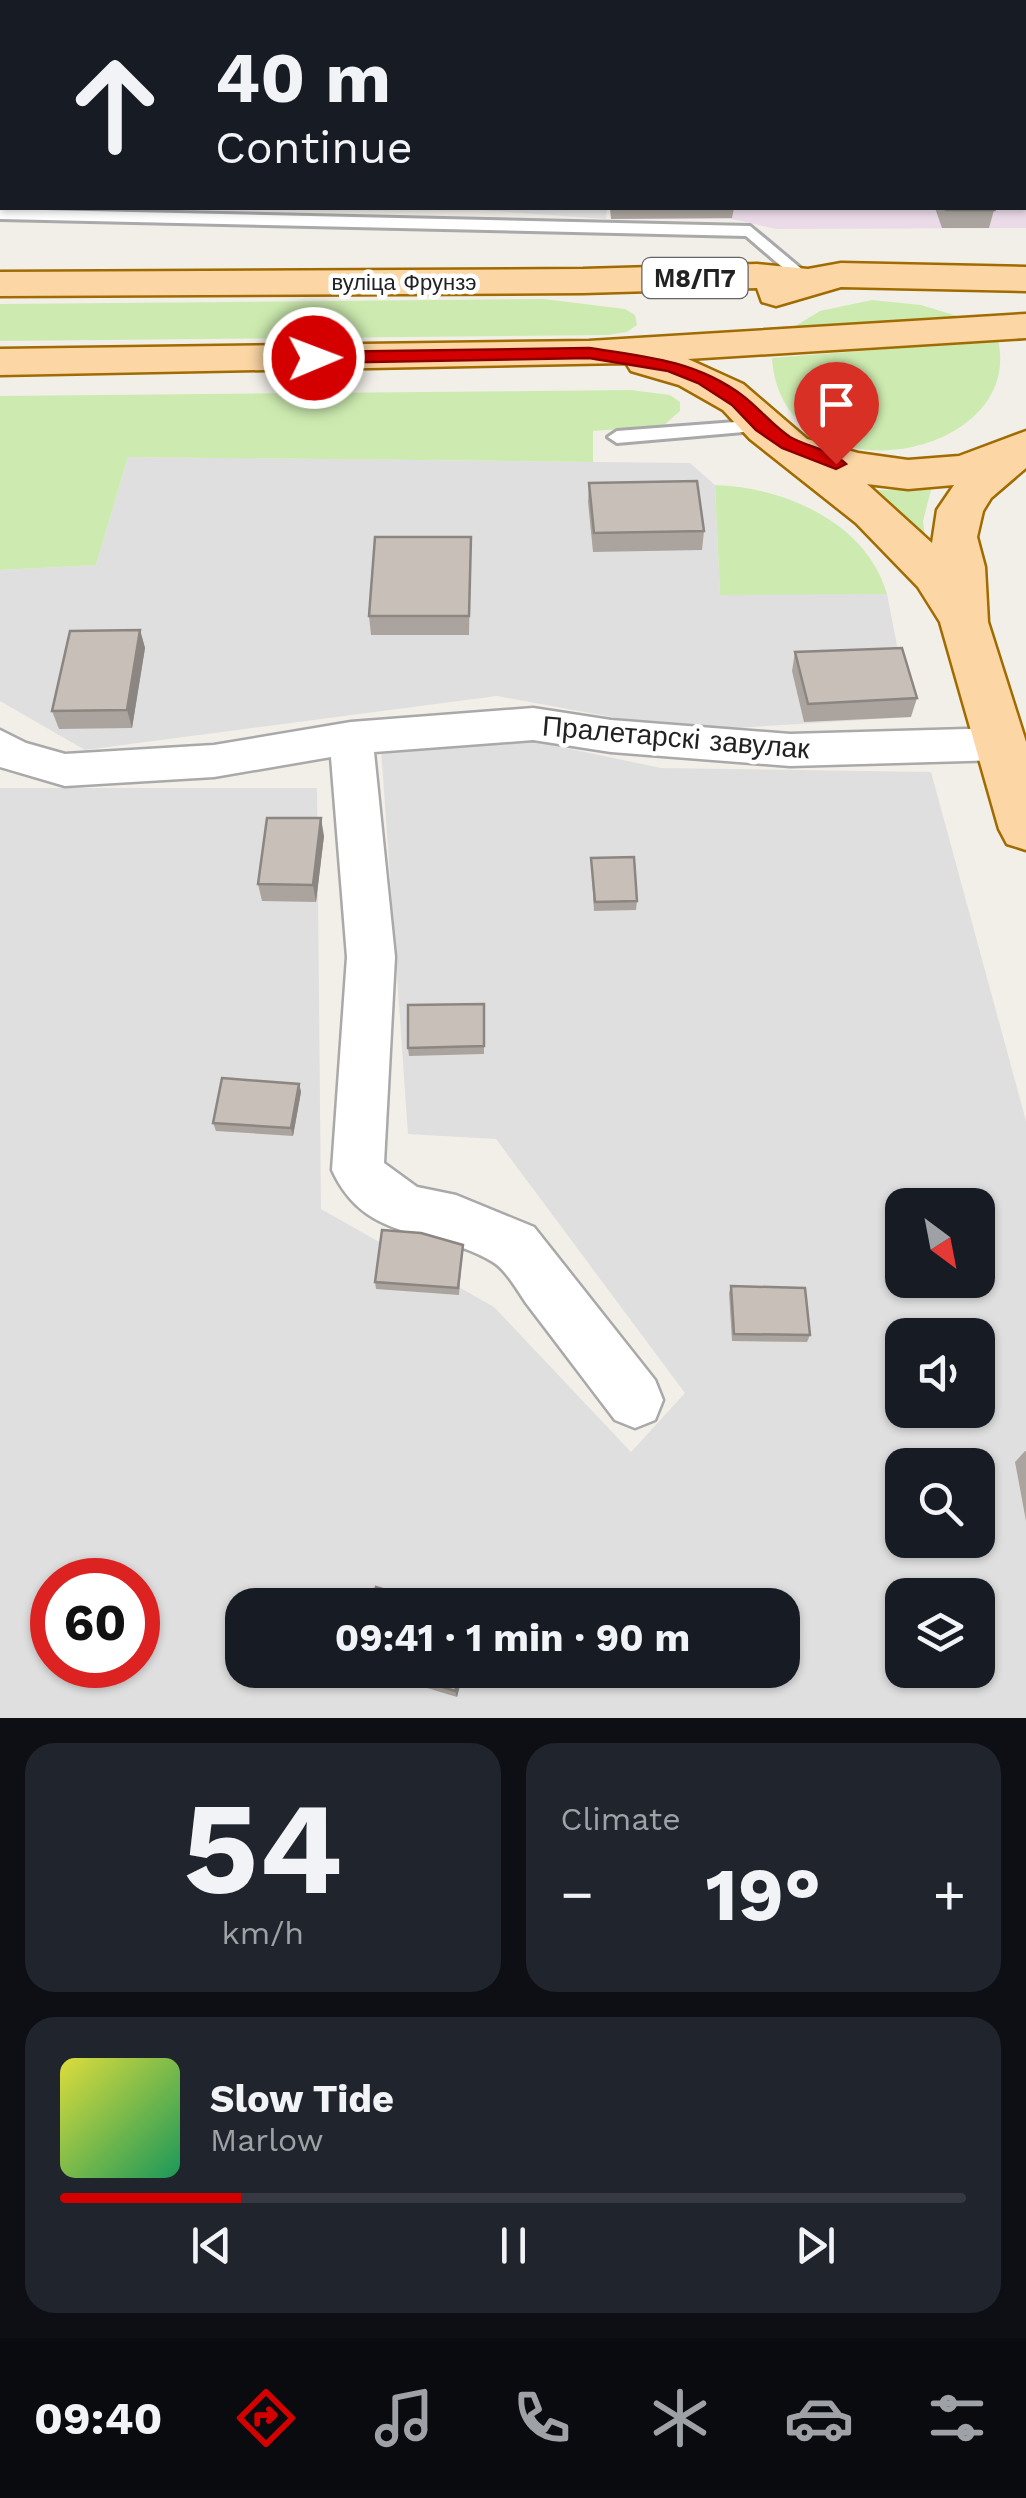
<!DOCTYPE html>
<html lang="en">
<head>
<meta charset="utf-8">
<style>
	:root { --surface:#171b24; --page:#20242c; --text:#f1f3f6; --muted:#9ea1a6; --line:#363941; --accent:#d40000 }
	body { margin:0; font-family:"Work Sans",sans-serif; background:var(--page); color:var(--text); height:100vh; display:flex; flex-direction:column; font-size:38px; white-space:nowrap }
	* { box-sizing:border-box; margin:0 }
	p { font-size:32px; color:var(--muted) }
	.icon { flex:none; width:55px; height:55px; fill:none; stroke:currentColor; stroke-width:2; stroke-linecap:round; stroke-linejoin:round }
	.map { position:relative; height:1718px; overflow:hidden }
	.details { display:flex; flex-direction:column; gap:25px; padding:25px; background:#0d0f14; flex:1 }
	.details>* { flex:none }
	.top-card { position:absolute; left:0px; top:0px; width:1028px; height:210px; box-shadow:0 2px 8px #0004; background:#171b24; color:var(--text); overflow:hidden }
	.needle { width:65px; rotate:148deg }
	.buttons { position:absolute; left:885px; top:1188px; display:grid; gap:20px }
	.buttons a { display:grid; place-items:center; width:110px; height:110px; border-radius:20px; background:var(--surface); box-shadow:0 2px 8px #0004; font-size:50px }
	.speed { position:absolute; left:30px; top:1558px; display:flex; gap:20px; font-size:50px; font-weight:700; text-align:center }
	.speed>* { display:grid; place-content:center; width:130px; height:130px; border-radius:50%; background:var(--surface); box-shadow:0 2px 8px #0004; line-height:1 }
	.speed .limit { border:15px solid #d22; background:#fff; color:#111 }
	.pin { position:absolute; display:grid; place-items:center; width:85px; height:85px; color:#fff; margin:-102px -42px; border-radius:50% 50% 50% 0; rotate:-45deg; box-shadow:0 0 10px #0007 }
	.pin .icon { rotate:45deg }
	.me { position:absolute; width:110px; margin:-55px; rotate:89deg; stroke-linejoin:round; filter:drop-shadow(0 0 8px #0008) }
	.turn { display:flex; align-items:center; gap:35px; height:210px; padding:0 50px; font-size:45px }
	.turn .icon { width:130px; height:130px; stroke-width:2.5 }
	.turn b { display:block; font-size:70px; line-height:85px }
	.big { font-size:75px; font-weight:700; line-height:1.1 }
	.details .card { flex:1; display:flex; flex-direction:column; justify-content:center; gap:15px; min-width:0; padding:0 35px; border-radius:30px; background:var(--page) }
	.details .dial { align-items:center; gap:0 }
	.dial b { font-size:130px; line-height:1 }
	.song { display:flex; align-items:center; gap:30px }
	.cover { width:120px; height:120px; border-radius:15px; background:linear-gradient(135deg,hsl(60 70% 55%),hsl(150 70% 35%)) }
	.played { height:10px; border-radius:5px; background:linear-gradient(90deg,var(--accent) 20%,var(--line) 20%) }
	.keys { display:flex; justify-content:space-around; direction:ltr }
	.heat { display:flex; justify-content:space-between; align-items:center; font-size:55px; direction:ltr }
	.details .tiles { flex:1; display:grid; gap:25px; grid-template-columns:1fr 1fr }
	.card:last-child { grid-column:span 2 }
	.trip { position:absolute; left:225px; top:1588px; width:575px; height:100px; border-radius:30px; background:var(--surface); box-shadow:0 2px 8px #0004; font-weight:700; line-height:100px; text-align:center }
	.tabs { display:flex; height:160px; justify-content:space-around; align-items:center; background:#090b0e; color:var(--muted) }
	.tabs .icon { width:70px; height:70px }
	.tabs .selected { color:var(--accent) }
	.tabs b { font-size:45px; color:var(--text) }
	.map>svg:first-child { display:block }
	.residential { fill:#e0dfdf; fill-rule:evenodd }
	.industrial { fill:#ebdbe8 }
	.grass { fill:#cdebb0 }
	.parking { fill:#e2e2e2 }
	.lines { fill:none; stroke-linecap:round; stroke-linejoin:round }
	.lane-casing { stroke:#a9a9a9; stroke-width:6 }
	.street-casing { stroke:#a9a9a9; stroke-width:5 }
	.primary-casing { stroke:#a06b00; stroke-width:5 }
	.lane { fill:#fff; fill-rule:evenodd }
	.street { fill:#fff; fill-rule:evenodd }
	.primary { fill:#fcd6a4; fill-rule:evenodd }
	.wall { fill:#aba49e }
	.shaded-wall { fill:#8b8681 }
	.building { fill:#c7bfb8; stroke:#8b8681; stroke-width:2.5 }
	.route { fill:#d40000; stroke:#8a0000; stroke-width:2.5 }
	.labels { text-anchor:middle; stroke-width:9; stroke-linejoin:round; paint-order:stroke }
	.far-street-label { font-size:22px; fill:#222; stroke:#fff }
	.shield { fill:#fff; stroke:#646464; stroke-width:2.5 }
	.shield-label { font-size:25px; font-weight:bold; fill:#222 }
	.street-label { font-size:28px; fill:#222; stroke:#fff }
</style>
</head>
<body>
<div class="map">
<svg width="1026" height="1718" viewBox="0 0 1026 1718">
	<rect width="100%" height="100%" fill="#f2efe9"/>
	<g class="residential">
		<path d="M 128,457 L 690,463 L 715,485 L 720,594 L 887,594 L 911,717 L 688,731 L 497,696 L 85,750 L 0,701 L 0,570 L 96,565 Z"/>
		<path d="M 518,738 L 661,768 L 931,772 L 1026,1121 L 1026,1718 L 0,1718 L 0,788 L 317,788 L 321,1209 L 494,1307 L 631,1452 L 685,1393 L 496,1139 L 408,1134 L 381,748 ZM 902,1205 L 978,1205 L 978,1280 L 902,1280 ZM 902,1335 L 978,1335 L 978,1410 L 902,1410 ZM 902,1465 L 978,1465 L 978,1540 L 902,1540 ZM 52,1580 L 138,1580 L 138,1665 L 52,1665 ZM 902,1595 L 978,1595 L 978,1670 L 902,1670 ZM 242,1605 L 782,1605 L 782,1670 L 242,1670 Z"/>
	</g>
	<path class="industrial" d="M 0,0 L 1026,0 L 1026,228 L 776,229 L 732,219 L 611,219 L 610,208 L 1025,208 L 1025,2 L 2,2 L 2,100 Z"/>
	<g class="grass">
		<path d="M 544,299 L 625,309 L 635,315 L 637,325 L 627,332 L 608,335 L 0,341 L 0,304 Z"/>
		<path d="M 872,300 L 921,305 L 957,316 L 789,330 L 820,311 Z"/>
		<path d="M 998,340 C 1026,461 781,504 772,358 Z"/>
		<path d="M 631,390 L 670,395 L 680,402 L 680,411 L 663,426 L 593,431 L 593,462 L 128,457 L 96,565 L 0,570 L 0,396 Z"/>
		<path d="M 715,485 C 784,487 866,522 887,594 L 720,595 Z"/>
		<path d="M 863,490 L 931,490 L 923,521 L 926,545 Z"/>
	</g>
	<path class="parking" d="M 454,208 L 607,208 L 606,219 Z"/>
	<g class="lines">
		<g class="lane-casing">
			<g id="lane">
				<path d="M 630,0 L 643,0 L 645,2 L 631,2 Z"/>
				<rect x="1025" y="66" width="1" height="8"/>
				<rect x="0" y="81" width="2" height="9"/>
				<rect x="1025" y="132" width="1" height="8"/>
				<path d="M 0,209 L 750,226 L 816,281 L 802,284 L 746,236 L 0,219 Z"/>
				<path d="M 762,420 L 768,422 L 768,430 L 617,443 L 608,437 L 617,431 Z"/>
			</g>
		</g>
		<g class="street-casing">
			<path id="street" d="M 533,708 L 611,720 L 790,734 L 1002,728 L 1017,733 L 1023,744 L 1017,755 L 1002,760 L 790,766 L 611,752 L 533,740 L 374,752 L 395,957 L 384,1163 L 417,1187 L 456,1195 L 534,1227 L 655,1380 L 663,1400 L 655,1420 L 635,1428 L 615,1420 C 585,1381 556,1342 526,1303 C 517,1290 506,1270 493,1262 C 433,1226 366,1245 332,1170 L 347,957 L 331,757 L 214,777 L 65,786 L 0,767 L 0,730 L 26,743 L 65,754 L 214,745 L 351,722 Z"/>
		</g>
		<g class="primary-casing">
			<g id="primary">
				<path d="M 841,263 L 1026,267 L 1026,291 L 841,287 L 776,306 L 762,302 L 757,288 L 583,293 L 0,296 L 0,272 L 583,269 L 757,264 L 808,269 Z"/>
				<path d="M 1026,314 L 1026,338 L 688,359 L 743,384 L 807,439 L 858,453 L 908,460 L 959,456 L 1026,431 L 1026,468 L 991,498 L 983,511 L 977,537 L 985,567 L 988,622 L 1026,742 L 1026,850 L 1007,844 L 999,829 L 940,622 L 918,587 L 856,523 L 750,439 L 723,410 L 679,385 L 631,371 L 626,363 L 0,375 L 0,349 L 589,341 ZM 867,484 L 908,489 L 954,485 L 937,510 L 932,543 Z"/>
			</g>
		</g>
		<use href="#lane" class="lane"/>
		<use href="#street" class="street"/>
		<use href="#primary" class="primary"/>
	</g>
	<g class="wall">
		<path d="M 610,208 L 734,208 L 732,218 L 611,219 Z"/>
		<path d="M 935,208 L 993,208 L 994,210 L 989,228 L 942,228 Z"/>
		<path d="M 589,483 L 704,531 L 702,550 L 593,552 L 588,502 Z"/>
		<path d="M 471,537 L 469,635 L 371,635 L 369,616 Z"/>
		<path d="M 140,630 L 145,648 L 132,728 L 59,729 L 52,711 Z"/>
		<path d="M 795,652 L 917,698 L 911,717 L 804,722 L 792,671 Z"/>
		<path d="M 324,836 L 316,902 L 262,901 L 258,884 Z"/>
		<path d="M 591,858 L 637,901 L 636,910 L 594,911 Z"/>
		<path d="M 484,1004 L 484,1054 L 409,1056 L 408,1048 Z"/>
		<path d="M 299,1084 L 301,1092 L 293,1136 L 216,1131 L 213,1123 Z"/>
		<path d="M 463,1245 L 459,1295 L 376,1289 L 375,1282 Z"/>
		<path d="M 731,1286 L 810,1335 L 807,1342 L 732,1341 L 729,1293 Z"/>
		<path d="M 1025,1451 L 1026,1451 L 1026,1521 L 1015,1462 Z"/>
		<path d="M 367,1670 L 464,1670 L 457,1697 Z"/>
	</g>
	<g class="shaded-wall">
		<path d="M 140,630 L 145,648 L 132,728 L 127,710 Z"/>
		<path d="M 321,818 L 324,836 L 316,902 L 313,885 Z"/>
		<path d="M 299,1084 L 301,1092 L 293,1136 L 291,1128 Z"/>
		<path d="M 461,1670 L 464,1670 L 457,1697 L 455,1691 Z"/>
	</g>
	<g class="building">
		<path d="M 463,0 L 523,0 L 522,2 L 463,2 Z"/>
		<path d="M 728,0 L 1026,0 L 1026,33 L 1025,2 L 729,2 Z"/>
		<path d="M 945,208 L 993,208 L 994,210 L 946,210 Z"/>
		<path d="M 697,481 L 704,531 L 594,533 L 589,483 Z"/>
		<path d="M 375,537 L 471,537 L 469,616 L 369,616 Z"/>
		<path d="M 140,630 L 127,710 L 52,711 L 70,631 Z"/>
		<path d="M 902,648 L 917,698 L 808,704 L 795,652 Z"/>
		<path d="M 267,818 L 321,818 L 313,885 L 258,884 Z"/>
		<path d="M 634,857 L 637,901 L 595,902 L 591,858 Z"/>
		<path d="M 484,1004 L 484,1046 L 408,1048 L 408,1005 Z"/>
		<path d="M 222,1078 L 299,1084 L 291,1128 L 213,1123 Z"/>
		<path d="M 382,1230 L 421,1233 L 463,1245 L 458,1288 L 375,1282 Z"/>
		<path d="M 731,1286 L 805,1288 L 810,1335 L 734,1334 Z"/>
		<path d="M 376,1587 L 433,1605 L 370,1605 Z"/>
		<path d="M 388,1670 L 461,1670 L 455,1691 Z"/>
	</g>
	<path class="route" d="M 589,348 C 644,356 697,361 743,396 C 760,409 772,425 790,437 C 807,447 832,450 846,464 L 836,469 L 782,448 L 756,430 L 732,405 L 698,383 L 668,371 L 589,358 L 314,363 L 305,358 L 314,352 Z"/>
	<g class="labels">
		<g class="far-street-label">
			<text x="404" y="290">вуліца Фрунзэ</text>
		</g>
		<rect class="shield" x="642.5" y="258" width="105" height="40" rx="8"/>
		<g class="shield-label">
			<text x="695" y="287">М8/П7</text>
		</g>
		<g class="street-label">
			<text transform="translate(676 737) rotate(5)" y="10">Пралетарскі завулак</text>
		</g>
	</g>
</svg>
<div class="buttons">
<a><svg class="needle" viewBox="-14 -14 28 28"><path d="M0-13l5 13h-10z" fill="#e53935"/><path d="M0 13l5-13h-10z" fill="#9ea1a6"/></svg></a>
<a><svg class="icon" aria-label="sound" viewBox="0 0 24 24"><path d="M4 9h4l5-4v14l-5-4H4zM17 9q2 3 0 6"/></svg></a>
<a><svg class="icon" aria-label="search" viewBox="0 0 24 24"><circle cx="10" cy="10" r="6"/><path d="M15 15l6 6"/></svg></a>
<a><svg class="icon" aria-label="layers" viewBox="0 0 24 24"><path d="M12 4l9 5-9 5-9-5zM3 14l9 5 9-5"/></svg></a>
</div>
<div class="speed"><div class="limit">60</div></div>
<div class="pin" style="left:836px;top:464px;background:#d93025"><svg class="icon" aria-label="arrive" viewBox="0 0 24 24"><path d="M6 21V4h12l-3 4 3 4H6"/></svg></div>
<svg class="me" style="left:314px;top:358px" viewBox="-20 -20 40 40"><circle r="17" fill="#d40000" stroke="#fff" stroke-width="3"/><path d="M0-11L8 9 0 5-8 9z" fill="#fff"/></svg>
<div class="trip">09:41 · 1 min · 90 m</div>
<div class="top-card">
<div class="turn"><svg class="icon" aria-label="ahead" viewBox="0 0 24 24"><path d="M12 20V5M6 11l6-6 6 6"/></svg><div><b>40 m</b>Continue</div></div>
</div>
</div>
<section class="details">
<div class="tiles">
<div class="card dial"><b>54</b><p>km/h</p></div>
<div class="card"><p>Climate</p>
<div class="heat"><a>−</a><b class="big">19°</b><a>+</a></div>
</div>
<div class="card">
<div class="song"><i class="cover"></i><div><b>Slow Tide</b><p>Marlow</p></div></div>
<div class="played"></div>
<div class="keys"><svg class="icon" aria-label="previous" viewBox="0 0 24 24"><path d="M18 5L8 12l10 7zM5 5v14"/></svg><svg class="icon" aria-label="pause" viewBox="0 0 24 24"><path d="M8 5v14M16 5v14"/></svg><svg class="icon" aria-label="next" viewBox="0 0 24 24"><path d="M6 5l10 7-10 7zM19 5v14"/></svg></div>
</div>
</div>
</section>
<nav class="tabs">
<b>09:40</b>
<svg class="icon selected" aria-label="directions" viewBox="0 0 24 24"><path d="M12 3l9 9-9 9-9-9zM9 14v-3h6M13 9l2 2-2 2"/></svg>
<svg class="icon" aria-label="music" viewBox="0 0 24 24"><path d="M9 18V5l10-2v13"/><circle cx="6" cy="18" r="3"/><circle cx="16" cy="16" r="3"/></svg>
<svg class="icon" aria-label="phone" viewBox="0 0 24 24"><path d="M5 4h4l2 5-3 2q2 4 5 5l2-3 5 2v4C11 20 4 13 5 4z"/></svg>
<svg class="icon" aria-label="climate" viewBox="0 0 24 24"><path d="M12 3v18M4 7l16 10M4 17L20 7"/></svg>
<svg class="icon" aria-label="car" viewBox="0 0 24 24"><path d="M5 17H2v-5l4-1 3-4h7l3 4 3 1v5h-3M9 17h6M6 11h13"/><circle cx="7" cy="17" r="2"/><circle cx="17" cy="17" r="2"/></svg>
<svg class="icon" aria-label="filters" viewBox="0 0 24 24"><path d="M4 7h16M4 17h16"/><circle cx="9" cy="7" r="2"/><circle cx="15" cy="17" r="2"/></svg>
</nav>
</body>
</html>
